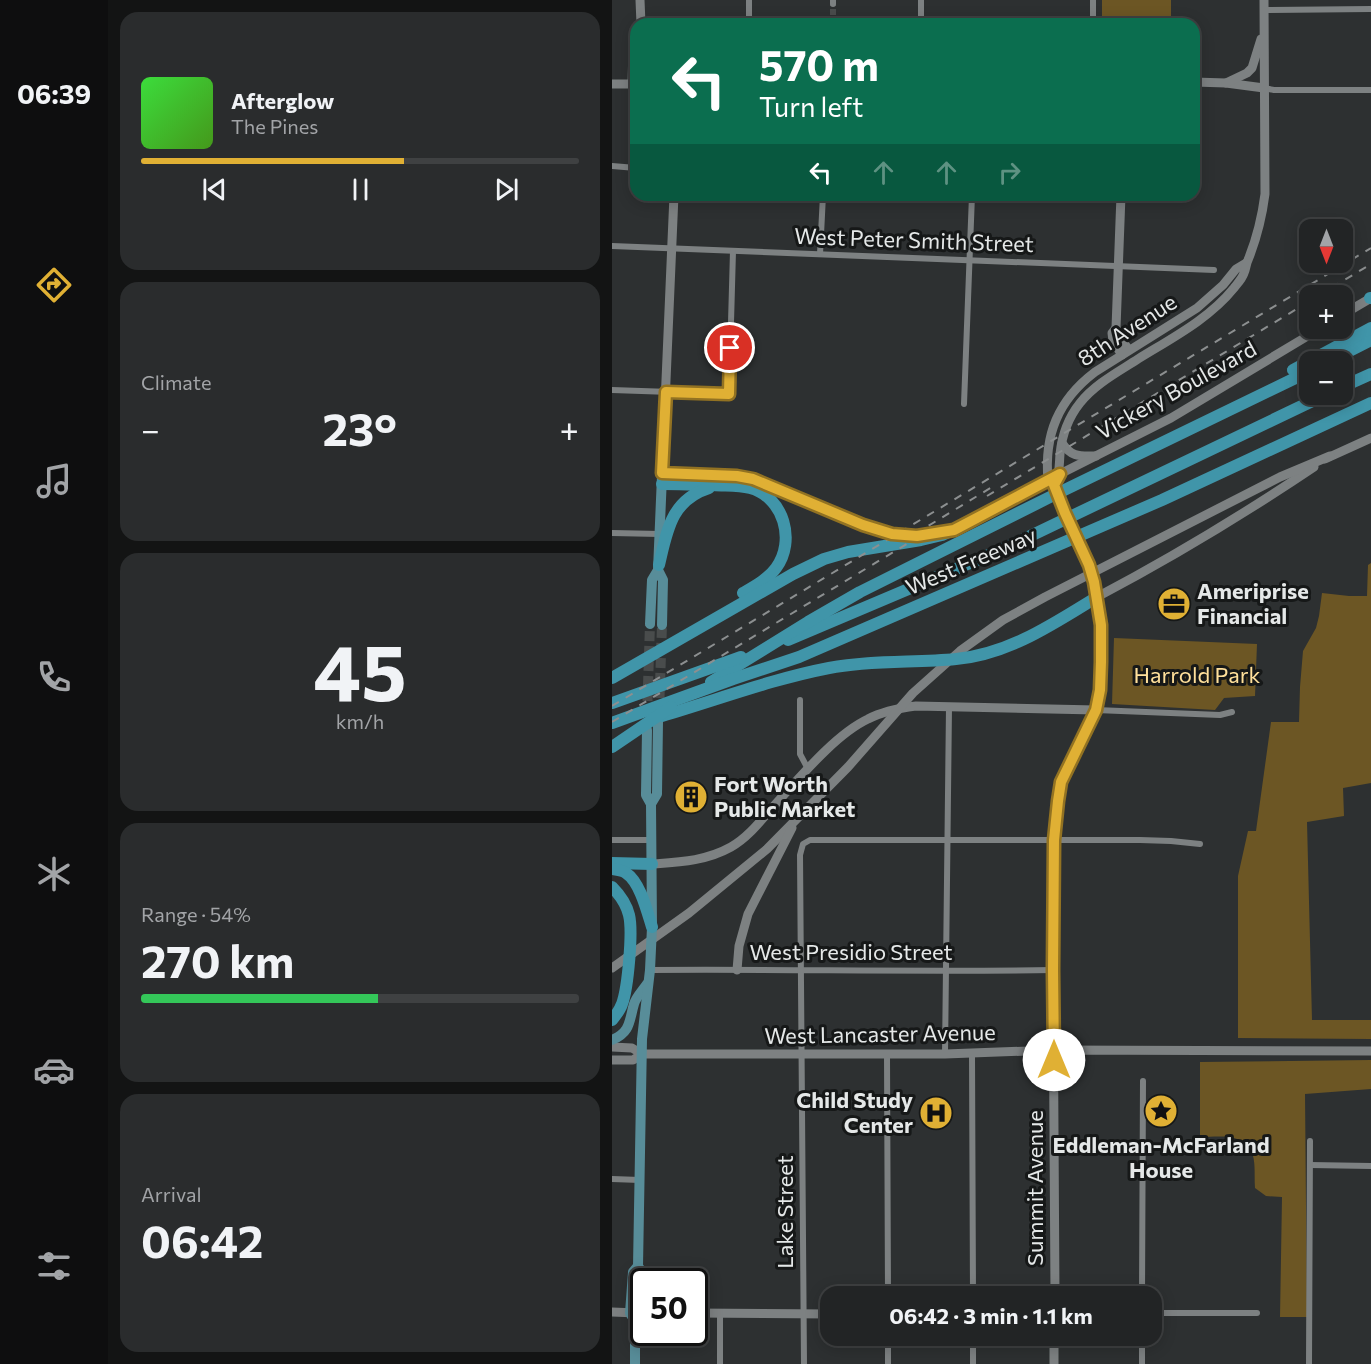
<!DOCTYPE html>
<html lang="en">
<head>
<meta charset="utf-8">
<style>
	:root { --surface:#222425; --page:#2a2c2d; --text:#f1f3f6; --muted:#a2a4a7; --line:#3f4142; --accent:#e0b034 }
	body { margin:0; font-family:Commissioner,sans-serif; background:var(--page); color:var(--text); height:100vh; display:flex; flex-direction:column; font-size:22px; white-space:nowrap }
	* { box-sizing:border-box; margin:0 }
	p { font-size:20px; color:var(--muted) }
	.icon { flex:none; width:33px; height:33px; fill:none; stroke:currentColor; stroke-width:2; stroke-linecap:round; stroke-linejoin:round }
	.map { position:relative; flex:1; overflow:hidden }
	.details { display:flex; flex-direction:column; gap:12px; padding:12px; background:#131414; width:504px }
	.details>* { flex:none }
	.top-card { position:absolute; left:18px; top:18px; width:570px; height:183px; border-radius:18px; box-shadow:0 3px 15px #0003,0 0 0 2px var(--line); background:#0b6e4f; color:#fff; overflow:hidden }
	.needle { width:39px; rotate:180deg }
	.tools { position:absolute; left:687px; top:219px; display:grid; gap:12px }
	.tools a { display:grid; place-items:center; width:54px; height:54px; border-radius:12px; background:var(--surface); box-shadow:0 3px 15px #0003,0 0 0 2px var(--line); font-size:30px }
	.speed { position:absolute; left:18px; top:1268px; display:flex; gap:12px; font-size:30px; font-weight:700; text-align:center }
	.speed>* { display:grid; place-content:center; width:78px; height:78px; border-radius:50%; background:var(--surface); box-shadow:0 3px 15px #0003,0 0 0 2px var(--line); line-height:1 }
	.speed .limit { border:3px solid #111; border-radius:9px; background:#fff; color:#111 }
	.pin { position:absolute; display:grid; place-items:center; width:51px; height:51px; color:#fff; margin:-26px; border:3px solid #fff; border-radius:50%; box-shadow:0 2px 6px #0007 }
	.me { position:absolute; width:66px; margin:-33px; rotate:0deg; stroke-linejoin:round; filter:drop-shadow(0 0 4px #0008) }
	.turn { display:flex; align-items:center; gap:21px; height:126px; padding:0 30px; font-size:27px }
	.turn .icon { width:78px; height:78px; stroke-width:2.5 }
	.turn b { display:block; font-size:42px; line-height:51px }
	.lanes { display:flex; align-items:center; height:57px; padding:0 30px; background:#0003; justify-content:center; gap:30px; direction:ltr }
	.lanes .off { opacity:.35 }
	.big { font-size:45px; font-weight:700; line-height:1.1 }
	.details .widget { flex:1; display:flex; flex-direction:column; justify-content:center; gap:9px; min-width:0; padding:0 21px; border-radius:18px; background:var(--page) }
	.details .dial { align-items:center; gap:0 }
	.dial b { font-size:78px; line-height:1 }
	.song { display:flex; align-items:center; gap:18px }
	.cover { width:72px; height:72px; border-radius:9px; background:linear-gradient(135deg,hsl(120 70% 55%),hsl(100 70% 35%)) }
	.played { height:6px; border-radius:3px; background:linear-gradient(90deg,var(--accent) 60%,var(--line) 60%) }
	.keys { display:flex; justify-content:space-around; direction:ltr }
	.heat { display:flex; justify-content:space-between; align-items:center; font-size:33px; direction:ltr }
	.charge { height:9px; border-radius:4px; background:linear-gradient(90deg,#34c759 54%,var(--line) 0) }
	.trip { position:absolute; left:208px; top:1286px; width:342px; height:60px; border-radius:18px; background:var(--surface); box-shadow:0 3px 15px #0003,0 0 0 2px var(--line); font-weight:700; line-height:60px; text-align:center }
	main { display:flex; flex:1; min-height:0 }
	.dock { display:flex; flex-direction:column; width:108px; justify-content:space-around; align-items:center; background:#0e0e0f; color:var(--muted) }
	.dock .icon { width:42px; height:42px }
	.dock .on { color:var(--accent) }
	.dock b { font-size:27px; color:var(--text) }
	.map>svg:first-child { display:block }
	.green { fill:#6c5624 }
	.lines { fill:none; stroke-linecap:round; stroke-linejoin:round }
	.street-tunnel { stroke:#494c4c; stroke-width:6; stroke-dasharray:6 3; stroke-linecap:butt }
	.primary-tunnel { stroke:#494c4c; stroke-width:10; stroke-dasharray:10 5; stroke-linecap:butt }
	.street { stroke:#7d8182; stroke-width:6 }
	.secondary { stroke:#7d8182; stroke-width:9 }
	.primary { stroke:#588d99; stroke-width:10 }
	.highway { stroke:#4095a9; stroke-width:12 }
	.rail { stroke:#8c8f90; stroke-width:2; stroke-dasharray:8 8; stroke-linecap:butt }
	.route-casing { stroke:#927222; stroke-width:15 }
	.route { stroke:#e0b034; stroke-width:10 }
	.labels { text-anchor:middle; stroke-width:6; stroke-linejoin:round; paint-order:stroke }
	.street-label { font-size:22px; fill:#e5e8e8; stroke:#161818 }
	.poi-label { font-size:22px; font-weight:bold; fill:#e5e8e8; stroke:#161818; text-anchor:start }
	.park-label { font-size:22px; fill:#ffe09b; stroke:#161818 }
</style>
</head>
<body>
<main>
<nav class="dock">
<b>06:39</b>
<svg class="icon on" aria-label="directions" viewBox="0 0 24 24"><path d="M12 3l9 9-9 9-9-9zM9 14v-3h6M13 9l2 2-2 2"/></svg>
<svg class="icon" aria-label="music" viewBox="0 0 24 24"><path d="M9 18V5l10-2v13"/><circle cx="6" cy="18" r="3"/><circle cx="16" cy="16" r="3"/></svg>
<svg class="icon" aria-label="phone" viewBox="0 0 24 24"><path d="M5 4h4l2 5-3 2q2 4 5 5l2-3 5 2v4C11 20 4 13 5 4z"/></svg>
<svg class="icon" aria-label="climate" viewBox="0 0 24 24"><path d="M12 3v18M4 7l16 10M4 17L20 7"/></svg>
<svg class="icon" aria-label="car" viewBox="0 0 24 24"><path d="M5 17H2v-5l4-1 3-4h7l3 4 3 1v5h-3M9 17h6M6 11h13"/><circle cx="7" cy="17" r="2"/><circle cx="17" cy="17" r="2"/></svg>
<svg class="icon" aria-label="filters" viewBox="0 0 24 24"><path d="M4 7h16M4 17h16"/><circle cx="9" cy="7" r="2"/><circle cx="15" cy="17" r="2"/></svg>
</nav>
<section class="details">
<div class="widget">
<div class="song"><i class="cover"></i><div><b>Afterglow</b><p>The Pines</p></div></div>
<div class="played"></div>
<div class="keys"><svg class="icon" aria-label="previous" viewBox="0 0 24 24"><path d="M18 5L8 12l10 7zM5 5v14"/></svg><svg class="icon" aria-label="pause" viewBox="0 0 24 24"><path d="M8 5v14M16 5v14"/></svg><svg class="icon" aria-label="next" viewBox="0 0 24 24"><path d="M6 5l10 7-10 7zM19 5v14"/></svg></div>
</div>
<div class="widget"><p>Climate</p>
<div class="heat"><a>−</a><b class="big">23°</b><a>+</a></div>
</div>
<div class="widget dial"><b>45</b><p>km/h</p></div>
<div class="widget"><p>Range · 54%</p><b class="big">270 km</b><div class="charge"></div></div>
<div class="widget"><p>Arrival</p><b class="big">06:42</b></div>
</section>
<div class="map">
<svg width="759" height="1364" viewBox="0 0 759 1364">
	<rect width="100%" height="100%" fill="#2d3031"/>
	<g class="green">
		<rect x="490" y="0" width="69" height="24"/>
		<path d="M 759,563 L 759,783 L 731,788 L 732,816 L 695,822 L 700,1020 L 759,1020 L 759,1039 L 626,1038 L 626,876 L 636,831 L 644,831 L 659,722 L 687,722 L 688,687 L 691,651 L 704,628 L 707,616 L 710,593 L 737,596 L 755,596 L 756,565 Z"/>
		<path d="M 502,638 L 645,644 L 643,696 L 612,698 L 603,710 L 500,704 Z"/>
		<path d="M 759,1060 L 759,1089 L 693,1094 L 695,1317 L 668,1317 L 670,1197 L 654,1196 L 643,1188 C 642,1177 644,1163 640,1153 C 631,1132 607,1137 588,1137 L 588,1062 Z"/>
	</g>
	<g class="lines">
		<path class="street-tunnel" d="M 221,24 L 221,4"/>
		<g class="primary-tunnel">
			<path d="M 47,713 L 50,625"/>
			<path d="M 35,716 L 38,624"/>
		</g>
		<g class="street">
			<path d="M 137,0 L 137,24"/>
			<path d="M 221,0 L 221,4"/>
			<path d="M 309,0 L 309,24"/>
			<path d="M 651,10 L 759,9"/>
			<path d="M 481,24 L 481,0"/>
			<path d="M 652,88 L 662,90 L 759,90"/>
			<path d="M 0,166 L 24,168"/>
			<path d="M 0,246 L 602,270"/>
			<path d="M 208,254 L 211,195"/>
			<path d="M 0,390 L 117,394 L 121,251"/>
			<path d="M 352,404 L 360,195"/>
			<path d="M 0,533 L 48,534"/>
			<path d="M 188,700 L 188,754 L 196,769"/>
			<path d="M 484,710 L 608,715 L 620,712"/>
			<path d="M 0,840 L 39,840"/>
			<path d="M 38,970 C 172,969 307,972 441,970"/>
			<path d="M 333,1054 L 337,707"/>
			<path d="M 360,1054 L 361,1296"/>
			<path d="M 275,1055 L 276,1296"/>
			<path d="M 698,1165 L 759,1166"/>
			<path d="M 0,1179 L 28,1180"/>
			<path d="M 530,1296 L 531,1081"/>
			<path d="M 540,1313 L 645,1313"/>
			<path d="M 276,1335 L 276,1364"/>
			<path d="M 361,1335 L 361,1364"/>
			<path d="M 530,1335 L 530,1364"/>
			<path d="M 108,1364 L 108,1313"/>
			<path d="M 192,1364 L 188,855 L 191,844 L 198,840 L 528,840 L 559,841 L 588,844"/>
			<path d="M 697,1364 L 698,1141"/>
		</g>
		<g class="secondary">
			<path d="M 28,0 L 29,24"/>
			<path d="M 582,82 L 614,83 L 652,88"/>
			<path d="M 614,83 L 635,73 L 640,68 L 649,39"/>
			<path d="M 0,84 L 24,84"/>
			<path d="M 20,84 L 21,47 L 24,41"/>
			<path d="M 509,195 L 504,328 L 508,338 L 517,350"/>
			<path d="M 730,315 L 759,298"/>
			<path d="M 504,328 L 500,333 L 501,341 L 510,355"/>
			<path d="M 450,443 C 460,458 468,456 484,456"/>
			<path d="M 713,459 L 759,438"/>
			<path d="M 50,473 L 62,195"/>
			<path d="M 444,476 L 559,418 L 709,328"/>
			<path d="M 436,480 L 443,485 L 453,513 L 477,565 L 482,582 L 489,628 L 489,662 L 488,690 L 484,710 L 449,782 L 442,840 L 441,970 L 443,1296"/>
			<path d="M 436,480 C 432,435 446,400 483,372 L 585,308 L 611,285 L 624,269 L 634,263"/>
			<path d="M 443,485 C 448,473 447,466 448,454 C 450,435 456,418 468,403 C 483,384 506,372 526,359 C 560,338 597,319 622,288 C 625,284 630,279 632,273 C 634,269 634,264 636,260 C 645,238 650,217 653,194 L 652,0"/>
			<path d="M 485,597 C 559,558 632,514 702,467"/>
			<path d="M 40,864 C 68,862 94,861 119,847 C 135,838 147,823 159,809 C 185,781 222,735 256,719 C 271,711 288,708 304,706 L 484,710"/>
			<path d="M 0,968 L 77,913 L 155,849 L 236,767 L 301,693 L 348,651 L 391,620 L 433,597 L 668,477 L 718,456"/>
			<path d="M 125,970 L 127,946 L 136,914 L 180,828"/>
			<path d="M 0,1047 L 20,1048 L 30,1054 L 333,1054 L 442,1050 L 759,1051"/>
			<path d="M 0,1060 L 21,1060 L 30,1054"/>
			<path d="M 0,1312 L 25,1313"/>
			<path d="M 82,1313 L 219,1314"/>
			<path d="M 442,1364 L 442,1335"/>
		</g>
		<g class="primary">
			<path d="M 50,476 L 46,570 L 51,580 L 50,625"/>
			<path d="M 38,624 L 40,580 L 46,570"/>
			<path d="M 39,804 L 45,794 L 46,722"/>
			<path d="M 0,1040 C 19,1032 17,1021 22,1004 C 24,997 31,990 35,984"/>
			<path d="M 23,1321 L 29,1313 L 30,1300 L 31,1274 L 26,1266"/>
			<path d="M 23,1364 L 23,1321 L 18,1313 L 21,1272 L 26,1266 L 30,1039 L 38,970 L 40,927 L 39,804 L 34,795 L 35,730"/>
		</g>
		<g class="highway">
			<path d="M 758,298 L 759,298"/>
			<path d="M 716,362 L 759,340"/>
			<path d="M 681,370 L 759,328"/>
			<path d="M 730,387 L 759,374"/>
			<path d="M 50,473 L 125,476 L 141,479 L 261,529 L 280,534 L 302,536"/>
			<path d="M 50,484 C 67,484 84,485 101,485 C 113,486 126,485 138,488 C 172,497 184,541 164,568 C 156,579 143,586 131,593"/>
			<path d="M 47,565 C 55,531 59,500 97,488"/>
			<path d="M 176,640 L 391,549 L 715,394"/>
			<path d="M 0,678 L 181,574 L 212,559 L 236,552 L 309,540 L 330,535 L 352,525 L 436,480"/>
			<path d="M 99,682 L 196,622 L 248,592 L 438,497 L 698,371"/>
			<path d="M 0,703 L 129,657"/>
			<path d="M 50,716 C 105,700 160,679 217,668 C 259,660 302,663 344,659 C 397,654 441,624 485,597"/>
			<path d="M 0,723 L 121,679 L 187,657 L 550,500 L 759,403"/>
			<path d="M 0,747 L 59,707"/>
			<path d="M 0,863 L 40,864"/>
			<path d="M 0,869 C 5,870 10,870 14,873 C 28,882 35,911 40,927"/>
			<path d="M 0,887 C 8,895 14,903 17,915 C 21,931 16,988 10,1004 C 8,1010 4,1015 0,1020"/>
		</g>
		<g class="rail">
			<path d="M 706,296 L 759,264"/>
			<path d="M 375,496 L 698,301"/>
			<path d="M 303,534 L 380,487"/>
			<path d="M 0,706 L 759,248"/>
			<path d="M 0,722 L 313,533"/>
		</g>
	</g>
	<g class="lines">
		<g class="route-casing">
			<path id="route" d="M 118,348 L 117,394 L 54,392 L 50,473 L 125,476 L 141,479 L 251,525 L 280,534 L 305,536 L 342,530 L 448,474 L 442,485 L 453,513 L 477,565 L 482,582 L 489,625 L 489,662 L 488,690 L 484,710 L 449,782 L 446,801 L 442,840 L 441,970 L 442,1060"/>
		</g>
		<use href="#route" class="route"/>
	</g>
	<defs>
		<g id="office-disc" transform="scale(1.725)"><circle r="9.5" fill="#e0b034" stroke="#161818"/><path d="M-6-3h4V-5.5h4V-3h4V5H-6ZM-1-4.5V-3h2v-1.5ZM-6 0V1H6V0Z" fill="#111"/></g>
		<g id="building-disc" transform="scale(1.725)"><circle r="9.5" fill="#e0b034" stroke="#161818"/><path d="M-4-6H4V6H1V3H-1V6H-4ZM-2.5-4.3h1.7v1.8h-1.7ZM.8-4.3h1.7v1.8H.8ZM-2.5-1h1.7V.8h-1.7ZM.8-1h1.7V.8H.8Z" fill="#111"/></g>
		<g id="sight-disc" transform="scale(1.725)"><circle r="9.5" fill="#e0b034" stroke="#161818"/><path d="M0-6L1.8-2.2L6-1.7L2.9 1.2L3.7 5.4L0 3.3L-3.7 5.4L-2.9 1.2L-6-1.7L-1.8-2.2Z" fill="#111"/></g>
		<g id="hospital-disc" transform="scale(1.725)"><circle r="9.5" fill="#e0b034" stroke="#161818"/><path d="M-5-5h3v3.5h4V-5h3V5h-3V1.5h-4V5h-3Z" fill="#111"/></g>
	</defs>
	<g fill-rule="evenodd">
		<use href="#office-disc" x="562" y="604"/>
		<use href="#building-disc" x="79" y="797"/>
		<use href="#sight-disc" x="549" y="1111"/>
		<use href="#hospital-disc" x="324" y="1113"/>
	</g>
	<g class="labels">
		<g class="street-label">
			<text transform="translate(302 240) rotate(2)" y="8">West Peter Smith Street</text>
			<text transform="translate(515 330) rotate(-33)" y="8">8th Avenue</text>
			<text transform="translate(564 390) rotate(-29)" y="8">Vickery Boulevard</text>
			<text transform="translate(359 561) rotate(-23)" y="8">West Freeway</text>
			<text x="239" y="960">West Presidio Street</text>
			<text transform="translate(268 1034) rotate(-1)" y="8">West Lancaster Avenue</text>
			<text transform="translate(423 1188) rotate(-90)" y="8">Summit Avenue</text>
			<text transform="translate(173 1212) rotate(-90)" y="8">Lake Street</text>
		</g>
		<g class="poi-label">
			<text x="585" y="599">Ameriprise<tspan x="585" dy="25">Financial</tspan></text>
			<text x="102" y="792">Fort Worth<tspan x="102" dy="25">Public Market</tspan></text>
			<text x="301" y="1108" text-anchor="end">Child Study<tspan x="301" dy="25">Center</tspan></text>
			<text x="549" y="1153" text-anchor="middle">Eddleman-McFarland<tspan x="549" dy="25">House</tspan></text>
		</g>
		<g class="park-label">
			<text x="585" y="683">Harrold Park</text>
		</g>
	</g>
</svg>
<div class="tools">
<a><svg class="needle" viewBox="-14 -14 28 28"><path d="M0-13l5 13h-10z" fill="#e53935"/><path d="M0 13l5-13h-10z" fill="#a2a4a7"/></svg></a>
<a>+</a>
<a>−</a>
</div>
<div class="speed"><div class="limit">50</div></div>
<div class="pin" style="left:118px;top:348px;background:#d93025"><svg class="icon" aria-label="arrive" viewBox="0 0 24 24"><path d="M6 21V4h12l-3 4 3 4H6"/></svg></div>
<svg class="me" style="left:442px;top:1060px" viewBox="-20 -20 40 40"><circle r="19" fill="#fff"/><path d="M0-13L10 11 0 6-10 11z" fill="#e0b034"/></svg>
<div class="trip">06:42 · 3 min · 1.1 km</div>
<div class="top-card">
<div class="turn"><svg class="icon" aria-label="left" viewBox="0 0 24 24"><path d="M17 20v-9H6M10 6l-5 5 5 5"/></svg><div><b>570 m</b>Turn left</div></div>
<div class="lanes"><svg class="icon" aria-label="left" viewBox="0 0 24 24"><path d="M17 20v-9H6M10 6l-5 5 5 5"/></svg><svg class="icon off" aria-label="ahead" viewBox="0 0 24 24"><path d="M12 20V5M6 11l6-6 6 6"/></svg><svg class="icon off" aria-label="ahead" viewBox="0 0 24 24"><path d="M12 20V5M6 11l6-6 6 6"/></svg><svg class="icon off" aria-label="right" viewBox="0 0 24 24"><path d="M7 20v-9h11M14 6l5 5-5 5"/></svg></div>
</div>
</div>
</main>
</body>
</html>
